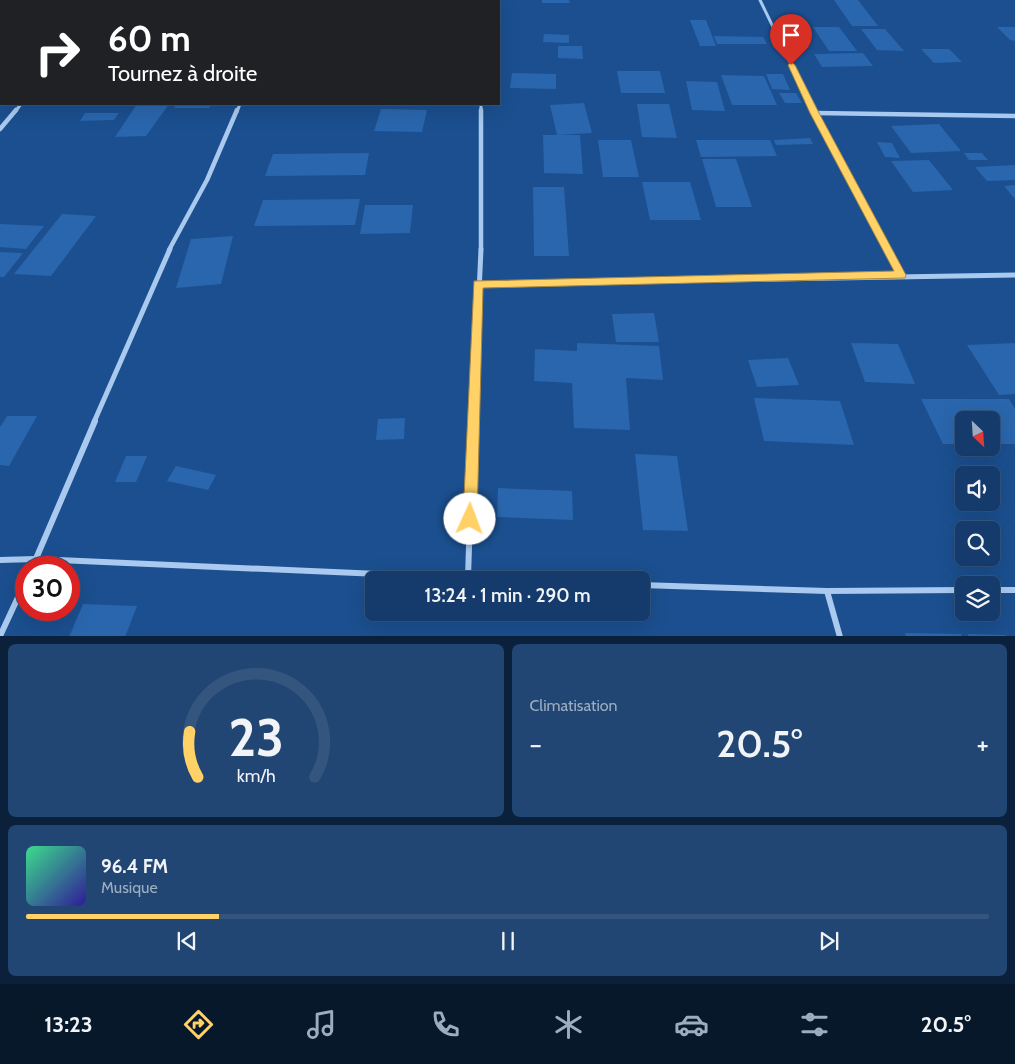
<!DOCTYPE html>
<html lang="fr">
<head>
<meta charset="utf-8">
<style>
	:root { --surface:#143b6b; --page:#214673; --text:#f1f3f6; --muted:#9dadc1; --line:#33557e; --accent:#ffd166 }
	body { margin:0; font-family:Cabin,sans-serif; background:var(--page); color:var(--text); height:100vh; display:flex; flex-direction:column; font-size:19px; white-space:nowrap }
	* { box-sizing:border-box; margin:0 }
	p { font-size:16px; color:var(--muted) }
	.icon { flex:none; width:28px; height:28px; fill:none; stroke:currentColor; stroke-width:2; stroke-linecap:round; stroke-linejoin:round }
	.map { position:relative; height:636px; overflow:hidden }
	.side { display:flex; flex-direction:column; gap:8px; padding:8px; background:#0b203b; flex:1 }
	.side>* { flex:none }
	.guide { position:absolute; left:0px; top:0px; width:500px; height:105px; box-shadow:0 5px 20px #0002,0 0 0 1px var(--line); background:#202124; color:#fff; overflow:hidden }
	.needle { width:32px; rotate:155deg }
	.tools { position:absolute; left:955px; top:411px; display:grid; gap:10px }
	.tools a { display:grid; place-items:center; width:45px; height:45px; border-radius:8px; background:var(--surface); box-shadow:0 5px 20px #0002,0 0 0 1px var(--line); font-size:25px }
	.speed { position:absolute; left:15px; top:556px; display:flex; gap:10px; font-size:25px; font-weight:700; text-align:center }
	.speed>* { display:grid; place-content:center; width:65px; height:65px; border-radius:50%; background:var(--surface); box-shadow:0 5px 20px #0002,0 0 0 1px var(--line); line-height:1 }
	.speed .limit { border:8px solid #d22; background:#fff; color:#111 }
	.pin { position:absolute; display:grid; place-items:center; width:42px; height:42px; color:#fff; margin:-51px -21px; border-radius:50% 50% 50% 0; rotate:-45deg; box-shadow:0 0 5px #0007 }
	.pin .icon { rotate:45deg }
	.me { position:absolute; width:55px; margin:-28px; rotate:2deg; stroke-linejoin:round; filter:drop-shadow(0 0 4px #0008) }
	.turn { display:flex; align-items:center; gap:18px; height:105px; padding:0 25px; font-size:22px }
	.turn .icon { width:65px; height:65px; stroke-width:2.5 }
	.turn b { display:block; font-size:35px; line-height:42px }
	.big { font-size:38px; font-weight:600; line-height:1.1 }
	.side .tile { flex:1; display:flex; flex-direction:column; justify-content:center; gap:8px; min-width:0; padding:0 18px; border-radius:8px; background:var(--page) }
	.side .dial { align-items:center; gap:0 }
	.dial svg { height:130px; overflow:visible; fill:none; stroke:var(--line); stroke-width:7; stroke-linecap:round; text-anchor:middle }
	.dial text { fill:var(--text); stroke:none }
	.song { display:flex; align-items:center; gap:15px }
	.cover { width:60px; height:60px; border-radius:8px; background:linear-gradient(135deg,hsl(150 70% 55%),hsl(250 70% 35%)) }
	.played { height:5px; border-radius:2px; background:linear-gradient(90deg,var(--accent) 20%,var(--line) 20%) }
	.keys { display:flex; justify-content:space-around; direction:ltr }
	.heat { display:flex; justify-content:space-between; align-items:center; font-size:28px; direction:ltr }
	.side .tiles { flex:1; display:grid; gap:8px; grid-template-columns:1fr 1fr }
	.tile:last-child { grid-column:span 2 }
	.trip { position:absolute; left:365px; top:571px; width:285px; height:50px; border-radius:8px; background:var(--surface); box-shadow:0 5px 20px #0002,0 0 0 1px var(--line); font-weight:600; line-height:50px; text-align:center }
	.tab-bar { display:flex; height:80px; justify-content:space-around; align-items:center; background:#08182b; color:var(--muted) }
	.tab-bar .icon { width:35px; height:35px }
	.tab-bar .current { color:var(--accent) }
	.tab-bar b { font-size:22px; color:var(--text) }
	.map>svg:first-child { display:block }
	.building { fill:#2a66ad }
	.lines { fill:none; stroke-linecap:round; stroke-linejoin:round }
	.street-far3 { stroke:#a9c9ee; stroke-width:3 }
	.street-far2 { stroke:#a9c9ee; stroke-width:4.5 }
	.street-far1 { stroke:#a9c9ee; stroke-width:5 }
	.street { stroke:#a9c9ee; stroke-width:6 }
	.route { fill:#ffd166; stroke:#a68842 }
</style>
</head>
<body>
<div class="map">
<svg width="1015" height="637" viewBox="0 0 1015 637">
	<rect width="100%" height="100%" fill="#1b4f8f"/>
	<g class="building">
		<path d="M 542,0 L 569,0 L 570,3 L 542,3 Z"/>
		<path d="M 834,0 L 858,0 L 878,26 L 852,26 Z"/>
		<path d="M 690,20 L 706,20 L 716,46 L 700,46 Z"/>
		<path d="M 813,27 L 839,27 L 857,51 L 829,51 Z"/>
		<path d="M 997,27 L 1015,27 L 1015,41 L 1010,40 Z"/>
		<path d="M 861,29 L 885,29 L 904,51 L 877,50 Z"/>
		<path d="M 544,34 L 569,35 L 569,43 L 543,42 Z"/>
		<path d="M 714,36 L 763,37 L 767,44 L 717,44 Z"/>
		<path d="M 558,46 L 582,46 L 583,59 L 558,58 Z"/>
		<path d="M 921,49 L 949,49 L 962,62 L 934,63 Z"/>
		<path d="M 863,53 L 873,66 L 822,67 L 814,54 Z"/>
		<path d="M 617,71 L 660,71 L 665,93 L 621,93 Z"/>
		<path d="M 512,73 L 556,74 L 556,89 L 510,88 Z"/>
		<path d="M 766,74 L 783,74 L 790,90 L 772,89 Z"/>
		<path d="M 721,75 L 764,76 L 777,105 L 732,105 Z"/>
		<path d="M 686,81 L 717,82 L 725,111 L 692,110 Z"/>
		<path d="M 779,93 L 796,93 L 802,103 L 785,103 Z"/>
		<path d="M 584,103 L 592,133 L 557,135 L 550,105 Z"/>
		<path d="M 137,104 L 169,104 L 146,136 L 115,137 Z"/>
		<path d="M 177,104 L 211,104 L 209,108 L 174,108 Z"/>
		<path d="M 637,104 L 669,104 L 677,138 L 642,137 Z"/>
		<path d="M 381,109 L 427,110 L 422,132 L 374,131 Z"/>
		<path d="M 85,113 L 119,113 L 114,120 L 80,121 Z"/>
		<path d="M 939,124 L 961,151 L 911,153 L 891,126 Z"/>
		<path d="M 543,135 L 580,135 L 583,174 L 544,173 Z"/>
		<path d="M 810,138 L 813,144 L 776,145 L 774,140 Z"/>
		<path d="M 598,140 L 631,140 L 639,177 L 603,177 Z"/>
		<path d="M 696,140 L 770,140 L 777,156 L 701,157 Z"/>
		<path d="M 877,142 L 892,143 L 900,158 L 885,157 Z"/>
		<path d="M 369,153 L 365,175 L 265,176 L 273,154 Z"/>
		<path d="M 964,153 L 982,153 L 988,160 L 969,160 Z"/>
		<path d="M 702,159 L 736,159 L 752,207 L 716,207 Z"/>
		<path d="M 929,160 L 953,190 L 913,192 L 891,161 Z"/>
		<path d="M 1015,165 L 1015,180 L 987,181 L 975,167 Z"/>
		<path d="M 642,182 L 690,182 L 701,220 L 650,220 Z"/>
		<path d="M 1015,185 L 1015,199 L 1004,186 Z"/>
		<path d="M 533,187 L 564,187 L 569,256 L 534,256 Z"/>
		<path d="M 360,199 L 355,225 L 254,226 L 263,200 Z"/>
		<path d="M 365,205 L 413,205 L 410,233 L 360,234 Z"/>
		<path d="M 62,214 L 96,216 L 51,276 L 14,274 Z"/>
		<path d="M 0,224 L 44,226 L 26,249 L 0,247 Z"/>
		<path d="M 233,236 L 221,284 L 176,288 L 191,239 Z"/>
		<path d="M 0,252 L 23,253 L 4,277 L 0,277 Z"/>
		<path d="M 654,313 L 659,342 L 616,342 L 612,314 Z"/>
		<path d="M 577,343 L 659,346 L 663,380 L 626,378 L 630,430 L 574,428 L 572,383 L 534,381 L 535,349 L 577,351 Z"/>
		<path d="M 851,343 L 898,344 L 915,384 L 865,382 Z"/>
		<path d="M 1015,343 L 1015,394 L 999,395 L 967,345 Z"/>
		<path d="M 788,358 L 799,385 L 757,387 L 748,360 Z"/>
		<path d="M 754,398 L 840,401 L 854,445 L 764,441 Z"/>
		<path d="M 921,399 L 1009,399 L 1015,409 L 1015,444 L 991,444 L 991,420 L 964,420 L 964,444 L 943,444 Z"/>
		<path d="M 7,416 L 37,416 L 9,466 L 0,465 L 0,427 Z"/>
		<path d="M 405,418 L 404,439 L 376,440 L 378,419 Z"/>
		<path d="M 635,454 L 677,456 L 688,531 L 643,530 Z"/>
		<path d="M 126,456 L 147,456 L 136,482 L 115,482 Z"/>
		<path d="M 176,466 L 216,475 L 208,490 L 167,481 Z"/>
		<path d="M 498,488 L 572,491 L 573,520 L 497,517 Z"/>
		<path d="M 83,604 L 137,606 L 125,637 L 69,637 Z"/>
		<path d="M 905,633 L 961,634 L 962,637 L 906,637 Z"/>
		<path d="M 968,634 L 1006,635 L 1006,637 L 968,637 Z"/>
	</g>
	<g class="lines">
		<g class="street-far3">
			<path d="M 760,0 L 814,112"/>
			<path d="M 285,1 L 291,1"/>
			<path d="M 481,104 L 481,112"/>
			<path d="M 15,112 L 21,104"/>
			<path d="M 237,112 L 240,104"/>
		</g>
		<g class="street-far2">
			<path d="M 814,110 L 888,250"/>
			<path d="M 815,113 L 1015,116"/>
			<path d="M 0,129 L 16,110"/>
			<path d="M 169,250 L 207,180 L 237,110"/>
			<path d="M 481,250 L 481,110"/>
		</g>
		<g class="street-far1">
			<path d="M 887,249 L 901,275"/>
			<path d="M 478,284 L 1015,275"/>
			<path d="M 94,422 L 170,249"/>
			<path d="M 473,422 L 481,249"/>
		</g>
		<g class="street">
			<path d="M 0,560 L 36,559 L 514,580"/>
			<path d="M 32,568 L 95,421"/>
			<path d="M 468,578 L 473,421"/>
			<path d="M 641,585 L 827,591 L 964,590"/>
			<path d="M 991,590 L 1015,590"/>
			<path d="M 827,591 L 840,637"/>
			<path d="M 0,636 L 26,580"/>
		</g>
	</g>
	<path class="route" d="M 791,62 L 795,65 L 819,113 L 906,275 L 905,278 L 483,288 L 477,519 L 475,524 L 470,527 L 465,524 L 463,519 L 474,281 L 894,271 L 810,113 L 788,65 Z"/>
</svg>
<div class="tools">
<a><svg class="needle" viewBox="-14 -14 28 28"><path d="M0-13l5 13h-10z" fill="#e53935"/><path d="M0 13l5-13h-10z" fill="#9dadc1"/></svg></a>
<a><svg class="icon" aria-label="sound" viewBox="0 0 24 24"><path d="M4 9h4l5-4v14l-5-4H4zM17 9q2 3 0 6"/></svg></a>
<a><svg class="icon" aria-label="search" viewBox="0 0 24 24"><circle cx="10" cy="10" r="6"/><path d="M15 15l6 6"/></svg></a>
<a><svg class="icon" aria-label="layers" viewBox="0 0 24 24"><path d="M12 4l9 5-9 5-9-5zM3 14l9 5 9-5"/></svg></a>
</div>
<div class="speed"><div class="limit">30</div></div>
<div class="pin" style="left:791px;top:65px;background:#d93025"><svg class="icon" aria-label="arrive" viewBox="0 0 24 24"><path d="M6 21V4h12l-3 4 3 4H6"/></svg></div>
<svg class="me" style="left:470px;top:519px" viewBox="-20 -20 40 40"><circle r="19" fill="#fff"/><path d="M0-13L10 11 0 6-10 11z" fill="#ffd166"/></svg>
<div class="trip">13:24 · 1 min · 290 m</div>
<div class="guide">
<div class="turn"><svg class="icon" aria-label="right" viewBox="0 0 24 24"><path d="M7 20v-9h11M14 6l5 5-5 5"/></svg><div><b>60 m</b>Tournez à droite</div></div>
</div>
</div>
<section class="side">
<div class="tiles">
<div class="tile dial"><svg viewBox="0 0 100 80">
<path d="M14 69A42 42 0 1 1 86 69"/>
<path d="M14 69A42 42 0 0 1 9 41" stroke="#ffd166"/>
<text x="50" y="56" font-size="32" font-weight="700">23</text>
<text x="50" y="72" font-size="11">km/h</text>
</svg></div>
<div class="tile"><p>Climatisation</p>
<div class="heat"><a>−</a><b class="big">20.5°</b><a>+</a></div>
</div>
<div class="tile">
<div class="song"><i class="cover"></i><div><b>96.4 FM</b><p>Musique</p></div></div>
<div class="played"></div>
<div class="keys"><svg class="icon" aria-label="previous" viewBox="0 0 24 24"><path d="M18 5L8 12l10 7zM5 5v14"/></svg><svg class="icon" aria-label="pause" viewBox="0 0 24 24"><path d="M8 5v14M16 5v14"/></svg><svg class="icon" aria-label="next" viewBox="0 0 24 24"><path d="M6 5l10 7-10 7zM19 5v14"/></svg></div>
</div>
</div>
</section>
<nav class="tab-bar">
<b>13:23</b>
<svg class="icon current" aria-label="directions" viewBox="0 0 24 24"><path d="M12 3l9 9-9 9-9-9zM9 14v-3h6M13 9l2 2-2 2"/></svg>
<svg class="icon" aria-label="music" viewBox="0 0 24 24"><path d="M9 18V5l10-2v13"/><circle cx="6" cy="18" r="3"/><circle cx="16" cy="16" r="3"/></svg>
<svg class="icon" aria-label="phone" viewBox="0 0 24 24"><path d="M5 4h4l2 5-3 2q2 4 5 5l2-3 5 2v4C11 20 4 13 5 4z"/></svg>
<svg class="icon" aria-label="climate" viewBox="0 0 24 24"><path d="M12 3v18M4 7l16 10M4 17L20 7"/></svg>
<svg class="icon" aria-label="car" viewBox="0 0 24 24"><path d="M5 17H2v-5l4-1 3-4h7l3 4 3 1v5h-3M9 17h6M6 11h13"/><circle cx="7" cy="17" r="2"/><circle cx="17" cy="17" r="2"/></svg>
<svg class="icon" aria-label="filters" viewBox="0 0 24 24"><path d="M4 7h16M4 17h16"/><circle cx="9" cy="7" r="2"/><circle cx="15" cy="17" r="2"/></svg>
<b>20.5°</b>
</nav>
</body>
</html>
